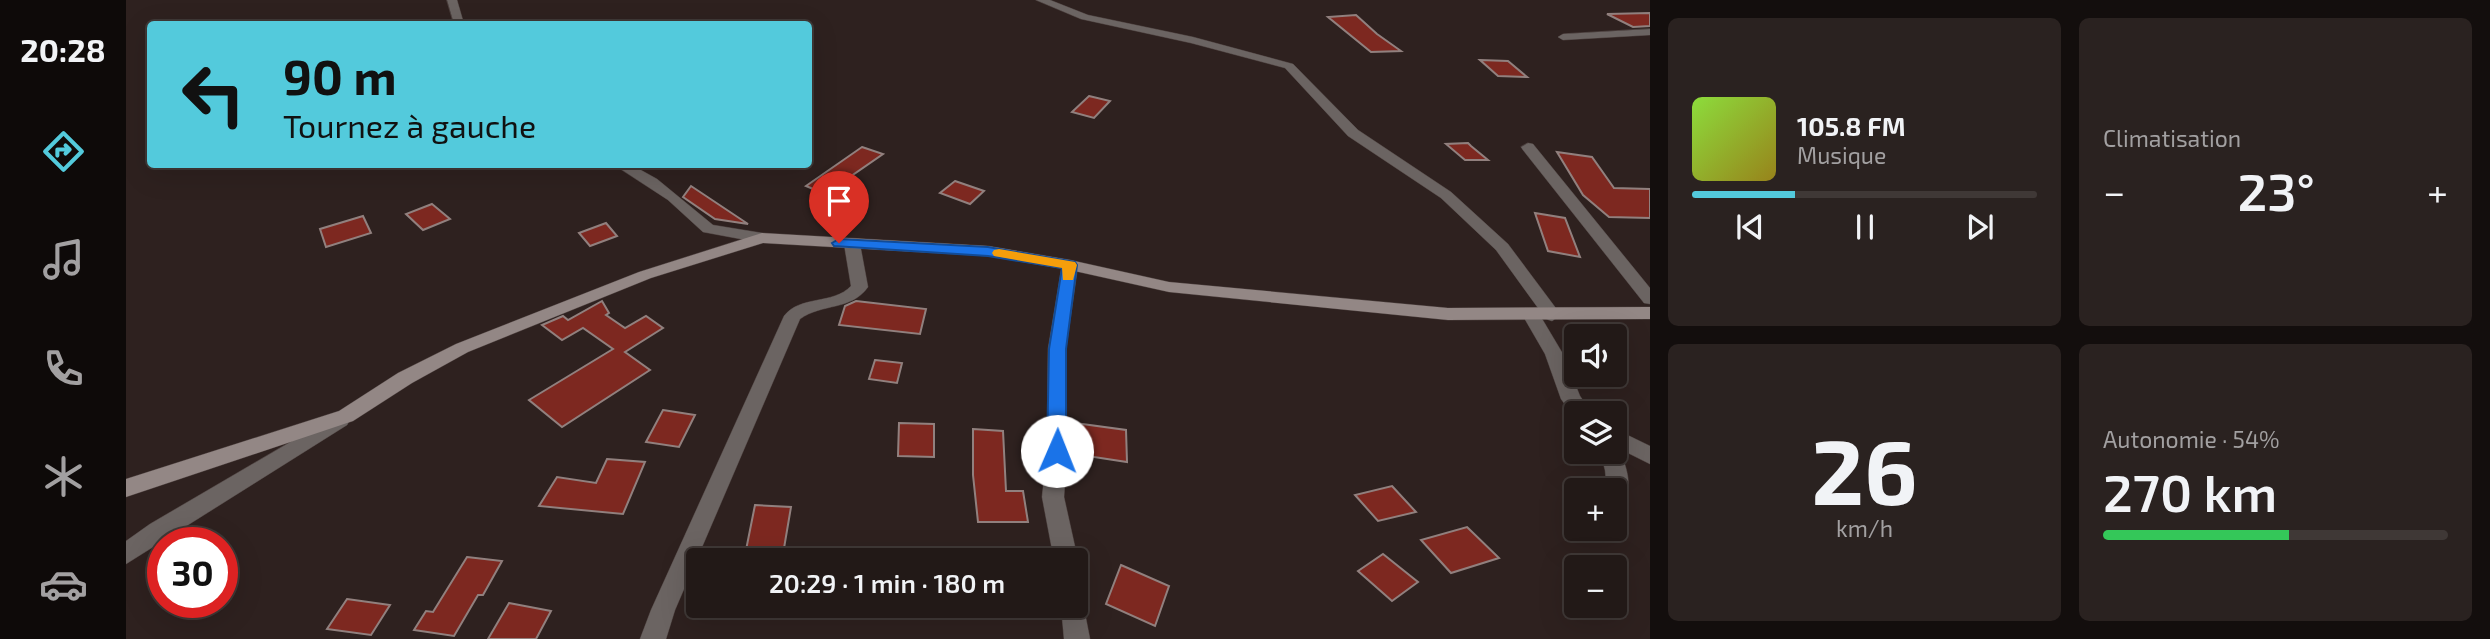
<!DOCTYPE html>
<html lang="fr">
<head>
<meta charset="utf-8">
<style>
	:root { --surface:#221917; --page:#2a2220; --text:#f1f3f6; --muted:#a2a0a1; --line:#3f3836; --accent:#53cadc }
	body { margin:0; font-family:"Exo 2",sans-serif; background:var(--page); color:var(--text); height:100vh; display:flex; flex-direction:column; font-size:26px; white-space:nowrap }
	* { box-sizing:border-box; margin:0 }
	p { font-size:23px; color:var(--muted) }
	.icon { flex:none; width:38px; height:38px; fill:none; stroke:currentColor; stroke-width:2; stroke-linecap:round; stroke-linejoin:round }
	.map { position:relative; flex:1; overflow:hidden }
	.details { display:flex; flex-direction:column; gap:18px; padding:18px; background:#130e0d; width:840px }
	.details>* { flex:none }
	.hud { position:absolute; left:21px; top:21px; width:665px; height:147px; border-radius:7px; box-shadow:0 7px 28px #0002,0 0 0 2px var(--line); background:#53cadc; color:#111; overflow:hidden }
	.fabs { position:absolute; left:1438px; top:324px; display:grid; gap:14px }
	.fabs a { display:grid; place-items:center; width:63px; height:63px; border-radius:7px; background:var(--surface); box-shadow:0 7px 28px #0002,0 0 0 2px var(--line); font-size:35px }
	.speed { position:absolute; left:21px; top:527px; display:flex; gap:14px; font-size:35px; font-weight:700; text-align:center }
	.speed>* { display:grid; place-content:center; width:91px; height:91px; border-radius:50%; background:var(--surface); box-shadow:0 7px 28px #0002,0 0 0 2px var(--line); line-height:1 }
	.speed .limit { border:10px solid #d22; background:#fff; color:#111 }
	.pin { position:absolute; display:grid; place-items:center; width:60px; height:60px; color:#fff; margin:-72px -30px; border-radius:50% 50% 50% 0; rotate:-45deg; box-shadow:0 0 7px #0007 }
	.pin .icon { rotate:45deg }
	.me { position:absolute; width:77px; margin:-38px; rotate:1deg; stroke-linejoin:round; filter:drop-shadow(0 0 5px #0008) }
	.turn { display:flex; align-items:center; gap:24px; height:147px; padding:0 21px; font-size:32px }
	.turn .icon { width:91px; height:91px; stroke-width:2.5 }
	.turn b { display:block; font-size:49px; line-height:60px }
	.big { font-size:52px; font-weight:600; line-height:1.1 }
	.details .widget { flex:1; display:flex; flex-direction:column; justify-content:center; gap:10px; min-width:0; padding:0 24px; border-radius:10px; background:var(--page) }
	.details .dial { align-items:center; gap:0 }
	.dial b { font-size:91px; line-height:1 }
	.song { display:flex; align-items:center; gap:21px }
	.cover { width:84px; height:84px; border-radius:10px; background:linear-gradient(135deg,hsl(90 70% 55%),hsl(50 70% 35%)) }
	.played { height:7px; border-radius:4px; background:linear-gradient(90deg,var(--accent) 30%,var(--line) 30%) }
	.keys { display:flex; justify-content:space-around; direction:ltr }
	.heat { display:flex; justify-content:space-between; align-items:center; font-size:38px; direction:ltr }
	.charge { height:10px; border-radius:5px; background:linear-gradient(90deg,#34c759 54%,var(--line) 0) }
	.details .tiles { flex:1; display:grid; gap:18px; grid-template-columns:repeat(2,1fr) }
	.trip { position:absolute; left:560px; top:548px; width:402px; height:70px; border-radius:7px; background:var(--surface); box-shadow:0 7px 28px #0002,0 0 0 2px var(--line); font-weight:600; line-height:70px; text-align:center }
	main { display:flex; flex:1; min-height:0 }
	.menu { display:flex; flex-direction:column; width:126px; justify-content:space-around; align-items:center; background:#0e0a09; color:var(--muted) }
	.menu .icon { width:49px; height:49px }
	.menu .active { color:var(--accent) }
	.menu b { font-size:32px; color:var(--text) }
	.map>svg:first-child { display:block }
	.building { fill:#7d2820; stroke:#91807e; stroke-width:2 }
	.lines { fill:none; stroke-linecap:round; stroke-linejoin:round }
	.street-casing { stroke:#4b3f3d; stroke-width:1 }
	.secondary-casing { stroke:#4b3f3d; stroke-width:1 }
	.street { fill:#6b6462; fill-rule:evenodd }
	.secondary { fill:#938785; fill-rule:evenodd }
	.route { fill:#1a73e8; stroke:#114b97; stroke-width:2 }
	.slow { fill:#f59e0b }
</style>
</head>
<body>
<main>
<nav class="menu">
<b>20:28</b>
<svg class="icon active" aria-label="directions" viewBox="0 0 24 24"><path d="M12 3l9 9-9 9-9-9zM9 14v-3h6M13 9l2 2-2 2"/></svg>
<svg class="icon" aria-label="music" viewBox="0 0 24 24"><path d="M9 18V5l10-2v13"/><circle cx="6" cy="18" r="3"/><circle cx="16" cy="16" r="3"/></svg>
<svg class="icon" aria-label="phone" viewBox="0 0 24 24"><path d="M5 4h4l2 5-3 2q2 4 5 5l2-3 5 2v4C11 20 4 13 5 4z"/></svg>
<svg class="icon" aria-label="climate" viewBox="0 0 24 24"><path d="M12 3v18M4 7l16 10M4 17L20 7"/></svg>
<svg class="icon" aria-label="car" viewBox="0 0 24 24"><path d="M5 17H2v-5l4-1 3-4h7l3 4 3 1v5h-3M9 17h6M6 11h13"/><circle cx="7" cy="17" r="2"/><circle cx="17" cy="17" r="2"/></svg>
</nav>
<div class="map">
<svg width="1524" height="639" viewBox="0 0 1524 639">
	<rect width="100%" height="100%" fill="#2e211f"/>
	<g class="building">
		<path d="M 1524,13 L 1524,26 L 1507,27 L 1481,14 Z"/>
		<path d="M 1230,15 L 1251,34 L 1275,51 L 1245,52 L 1202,17 Z"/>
		<path d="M 1354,60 L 1382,61 L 1401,77 L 1372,76 Z"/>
		<path d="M 963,96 L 984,101 L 968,118 L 946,112 Z"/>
		<path d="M 1342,143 L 1345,146 L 1362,160 L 1339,160 L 1320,144 Z"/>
		<path d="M 736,147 L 757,154 L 699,194 L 680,186 Z"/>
		<path d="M 1431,152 L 1466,157 L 1488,188 L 1524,189 L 1524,218 L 1483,217 L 1457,195 Z"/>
		<path d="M 829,181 L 858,191 L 844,204 L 814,193 Z"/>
		<path d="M 565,186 L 622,224 L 589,219 L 557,197 Z"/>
		<path d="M 306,204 L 324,219 L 297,230 L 280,214 Z"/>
		<path d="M 1409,213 L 1439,218 L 1454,257 L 1422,251 Z"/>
		<path d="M 237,216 L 245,233 L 200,247 L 194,229 Z"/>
		<path d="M 480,223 L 491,236 L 464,246 L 453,233 Z"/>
		<path d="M 476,301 L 483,313 L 480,315 L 499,328 L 520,316 L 537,328 L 499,352 L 524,370 L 436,427 L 403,400 L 487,349 L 457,328 L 436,340 L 416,325 L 437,316 L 442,320 Z"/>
		<path d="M 730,301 L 800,309 L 794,334 L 713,325 L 719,306 Z"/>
		<path d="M 749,360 L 776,363 L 771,383 L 743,379 Z"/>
		<path d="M 537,410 L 569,415 L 553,447 L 520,442 Z"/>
		<path d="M 773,423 L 808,424 L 808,457 L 772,456 Z"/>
		<path d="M 949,423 L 1000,430 L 1001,462 L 948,454 Z"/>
		<path d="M 847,429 L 877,431 L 880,491 L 897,491 L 902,522 L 852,522 L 847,475 Z"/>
		<path d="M 481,459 L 519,462 L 497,514 L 413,506 L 431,477 L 470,483 Z"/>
		<path d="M 1266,486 L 1290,512 L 1252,521 L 1229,495 Z"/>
		<path d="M 629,505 L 665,507 L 656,560 L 618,560 Z"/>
		<path d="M 1341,527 L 1373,558 L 1325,573 L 1295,540 Z"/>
		<path d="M 1257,554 L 1292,582 L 1266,601 L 1232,571 Z"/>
		<path d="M 341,557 L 376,561 L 357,595 L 352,595 L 328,636 L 288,630 L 300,611 L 307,612 Z"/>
		<path d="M 995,565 L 1043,586 L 1029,626 L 980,604 Z"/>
		<path d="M 221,599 L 264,605 L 245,635 L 201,629 Z"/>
		<path d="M 383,603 L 425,611 L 410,639 L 362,639 Z"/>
	</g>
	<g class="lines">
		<g class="street-casing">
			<g id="street">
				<path d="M 321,0 L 331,0 L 338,24 L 328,24 Z"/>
				<path d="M 910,0 L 924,0 L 962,15 L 1067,37 L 1167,64 L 1232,130 L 1325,192 L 1382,244 L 1435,315 L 1426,321 L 1420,319 L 1370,250 L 1315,198 L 1222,136 L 1159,68 L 1065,43 L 955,19 Z"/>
				<path d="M 1524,29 L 1524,35 L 1437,40 L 1432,37 L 1437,34 Z"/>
				<path d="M 1402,143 L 1407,144 L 1524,288 L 1524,304 L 1518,303 L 1397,150 L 1395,147 Z"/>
				<path d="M 487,164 L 504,164 L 531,179 L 587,225 L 636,233 L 644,238 L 636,243 L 577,232 L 542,200 Z"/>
				<path d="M 726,239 L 734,244 L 742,287 C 725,311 696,303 674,319 L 549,610 L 540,639 L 514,639 L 525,610 L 658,316 C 674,295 707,305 725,286 L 718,244 Z"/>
				<path d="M 944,260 L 952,265 L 940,349 L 941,451 L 938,497 L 952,560 L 950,563 L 950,560 L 928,560 L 916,497 L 921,451 L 922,349 L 936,265 Z"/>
				<path d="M 1406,310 L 1412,312 L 1437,354 L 1454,396 L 1466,413 L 1451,413 L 1449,418 L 1435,399 L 1419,354 L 1397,316 Z"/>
				<path d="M 214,413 L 221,415 L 224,420 L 221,425 L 0,564 L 0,541 L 24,524 Z"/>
				<path d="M 1489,429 L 1524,446 L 1524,464 L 1492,448 C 1502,468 1507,488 1497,508 L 1489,511 L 1489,490 L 1481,490 L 1479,470 L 1474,452 L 1489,452 Z"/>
				<path d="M 950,596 L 956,598 L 964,639 L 938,639 L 935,606 L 950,606 Z"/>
			</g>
		</g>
		<g class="secondary-casing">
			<path id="secondary" d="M 636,233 L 862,246 L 944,260 L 1043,282 L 1322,308 L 1524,307 L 1524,319 L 1322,320 L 1043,292 L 944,270 L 862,256 L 637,243 L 525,278 L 342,352 L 286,383 L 227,421 L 0,497 L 0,479 L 213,411 L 272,373 L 330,344 L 513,272 Z"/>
		</g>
		<use href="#street" class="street"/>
		<use href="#secondary" class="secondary"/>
	</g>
	<path class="route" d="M 713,239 L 862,247 L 949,262 L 951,265 L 940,349 L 940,451 L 938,456 L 931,458 L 924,456 L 921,451 L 923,349 L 936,268 L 862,256 L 708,246 L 706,243 Z"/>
	<path class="slow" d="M 873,249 L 949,262 L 951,265 L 947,280 L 937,280 L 936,268 L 868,256 L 866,253 L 868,250 Z"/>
</svg>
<div class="fabs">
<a><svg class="icon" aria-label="sound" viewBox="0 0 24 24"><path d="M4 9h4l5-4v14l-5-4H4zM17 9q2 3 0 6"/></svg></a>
<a><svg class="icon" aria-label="layers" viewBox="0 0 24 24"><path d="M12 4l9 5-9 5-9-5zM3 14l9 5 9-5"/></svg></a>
<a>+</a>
<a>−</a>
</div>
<div class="speed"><div class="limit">30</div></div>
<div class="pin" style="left:713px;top:243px;background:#d93025"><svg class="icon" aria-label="arrive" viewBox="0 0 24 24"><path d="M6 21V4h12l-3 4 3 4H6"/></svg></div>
<svg class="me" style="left:931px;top:451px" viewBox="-20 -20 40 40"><circle r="19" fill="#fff"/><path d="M0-13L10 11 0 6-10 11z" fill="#1a73e8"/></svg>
<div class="trip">20:29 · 1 min · 180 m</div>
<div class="hud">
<div class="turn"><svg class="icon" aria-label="left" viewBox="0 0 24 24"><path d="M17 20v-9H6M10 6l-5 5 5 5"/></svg><div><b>90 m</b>Tournez à gauche</div></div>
</div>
</div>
<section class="details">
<div class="tiles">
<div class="widget">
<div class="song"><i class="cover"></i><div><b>105.8 FM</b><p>Musique</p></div></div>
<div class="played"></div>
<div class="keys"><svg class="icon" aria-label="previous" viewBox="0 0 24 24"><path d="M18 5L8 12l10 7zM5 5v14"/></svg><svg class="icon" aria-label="pause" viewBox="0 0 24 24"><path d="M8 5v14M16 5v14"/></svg><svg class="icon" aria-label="next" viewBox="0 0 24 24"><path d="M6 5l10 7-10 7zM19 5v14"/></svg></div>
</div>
<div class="widget"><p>Climatisation</p>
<div class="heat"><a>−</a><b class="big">23°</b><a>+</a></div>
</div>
<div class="widget dial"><b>26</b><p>km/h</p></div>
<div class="widget"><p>Autonomie · 54%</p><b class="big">270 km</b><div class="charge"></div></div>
</div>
</section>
</main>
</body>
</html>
